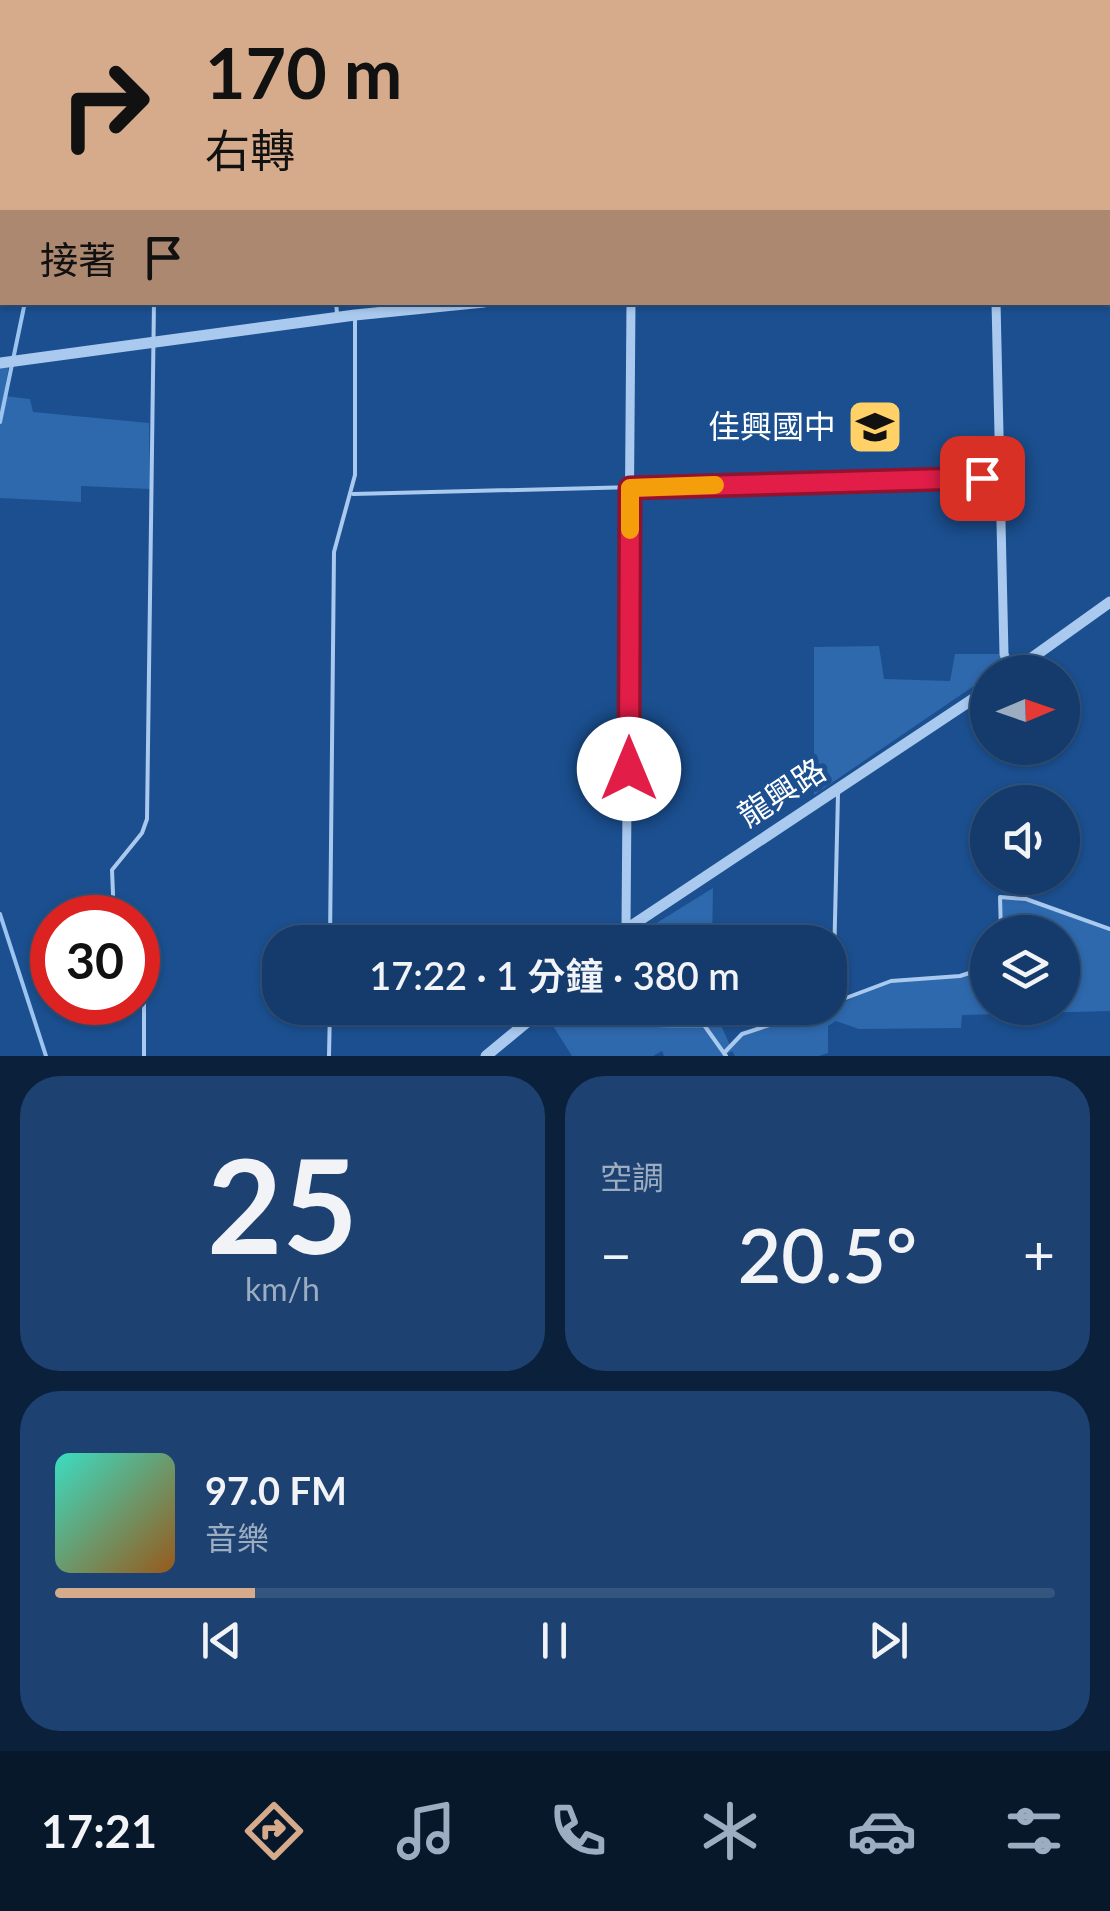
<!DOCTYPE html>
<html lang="zh-TW">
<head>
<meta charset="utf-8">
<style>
	:root { --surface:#143b6b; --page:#1d4271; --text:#f1f3f6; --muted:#9dadc1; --line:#33557e; --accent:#d6ab8b }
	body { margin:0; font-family:Lato,"Noto Sans TC",sans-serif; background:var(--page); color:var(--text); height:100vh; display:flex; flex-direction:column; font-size:38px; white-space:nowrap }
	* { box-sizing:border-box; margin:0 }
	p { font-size:32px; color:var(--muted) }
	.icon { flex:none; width:55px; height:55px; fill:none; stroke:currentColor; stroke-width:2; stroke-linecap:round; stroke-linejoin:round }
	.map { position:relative; height:1056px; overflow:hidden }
	.side { display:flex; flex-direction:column; gap:20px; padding:20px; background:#0b203b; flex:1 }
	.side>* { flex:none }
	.guide { position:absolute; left:0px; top:0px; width:1110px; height:305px; box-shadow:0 2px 8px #0004,0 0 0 2px var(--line); background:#d6ab8b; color:#111; overflow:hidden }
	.needle { width:65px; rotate:88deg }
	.controls { position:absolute; left:970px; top:655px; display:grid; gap:20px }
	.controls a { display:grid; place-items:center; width:110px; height:110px; border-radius:50%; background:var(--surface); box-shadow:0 2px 8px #0004,0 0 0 2px var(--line); font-size:50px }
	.speed { position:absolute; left:30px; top:895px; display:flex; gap:20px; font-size:50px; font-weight:700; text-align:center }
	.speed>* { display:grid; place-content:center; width:130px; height:130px; border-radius:50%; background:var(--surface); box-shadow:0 2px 8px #0004,0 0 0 2px var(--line); line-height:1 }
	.speed .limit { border:15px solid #d22; background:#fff; color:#111 }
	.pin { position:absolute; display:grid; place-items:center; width:85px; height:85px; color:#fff; margin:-42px; border-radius:20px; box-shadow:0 5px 15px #0006 }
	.me { position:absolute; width:110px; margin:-55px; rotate:0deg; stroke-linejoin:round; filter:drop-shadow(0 0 8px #0008) }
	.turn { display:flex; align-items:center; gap:35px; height:210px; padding:0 40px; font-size:45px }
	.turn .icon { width:130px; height:130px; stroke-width:2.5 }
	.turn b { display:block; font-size:70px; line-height:85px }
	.then { display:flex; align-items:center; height:95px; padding:0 40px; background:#0003; gap:20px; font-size:38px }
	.big { font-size:75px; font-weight:600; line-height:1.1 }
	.side .widget { flex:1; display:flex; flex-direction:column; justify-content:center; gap:15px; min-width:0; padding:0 35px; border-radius:40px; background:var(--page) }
	.side .dial { align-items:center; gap:0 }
	.dial b { font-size:130px; line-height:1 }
	.song { display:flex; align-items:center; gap:30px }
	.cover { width:120px; height:120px; border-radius:15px; background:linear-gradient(135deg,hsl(170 70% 55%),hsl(30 70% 35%)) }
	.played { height:10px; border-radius:5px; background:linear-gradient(90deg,var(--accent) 20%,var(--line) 20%) }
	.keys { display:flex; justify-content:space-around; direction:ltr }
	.heat { display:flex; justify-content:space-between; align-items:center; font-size:55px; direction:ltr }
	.side .tiles { flex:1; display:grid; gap:20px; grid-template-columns:1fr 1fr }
	.widget:last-child { grid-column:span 2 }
	.trip { position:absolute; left:262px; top:925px; width:585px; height:100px; border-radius:40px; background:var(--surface); box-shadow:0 2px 8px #0004,0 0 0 2px var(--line); font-weight:600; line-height:100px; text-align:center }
	.menu { display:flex; height:160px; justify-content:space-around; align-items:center; background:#08182b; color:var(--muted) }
	.menu .icon { width:70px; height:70px }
	.menu .active { color:var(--accent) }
	.menu b { font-size:45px; color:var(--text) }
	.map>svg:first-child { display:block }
	.green { fill:#2e69ad }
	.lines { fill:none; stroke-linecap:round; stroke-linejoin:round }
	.stream { stroke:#9cc4f0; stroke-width:4 }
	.service { stroke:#a9c9ee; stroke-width:4 }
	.minor { stroke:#a9c9ee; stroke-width:9 }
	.tertiary { stroke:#a9c9ee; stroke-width:11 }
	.route-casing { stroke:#92132f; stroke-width:25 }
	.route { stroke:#e11d48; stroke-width:18 }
	.slow { stroke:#f59e0b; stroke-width:18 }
	.labels { text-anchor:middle; stroke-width:10; stroke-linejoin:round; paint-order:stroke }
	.poi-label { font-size:32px; fill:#fff; stroke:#1b4f8f; text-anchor:end }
	.street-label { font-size:32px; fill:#fff; stroke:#1b4f8f }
</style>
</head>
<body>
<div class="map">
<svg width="1110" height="1056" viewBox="0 0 1110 1056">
	<rect width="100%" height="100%" fill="#1b4f8f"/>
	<g class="green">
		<path d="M 9,365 L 4,396 L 30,399 L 33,412 L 149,423 L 150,489 L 81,486 L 81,502 L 0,498 L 0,366 Z"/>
		<path d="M 879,646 L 884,679 L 950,681 L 955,654 L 1000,654 L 1003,666 L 814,795 L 814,647 Z"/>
		<path d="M 713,888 L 712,942 L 626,942 Z"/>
		<path d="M 1000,897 L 1026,899 L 1110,929 L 1110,1011 L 962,1015 L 961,1028 L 859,1029 L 836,1021 L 828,1026 L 828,1053 L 819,1056 L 735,1056 L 732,1051 L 724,1056 L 664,1056 L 662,1051 L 653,1056 L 572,1056 L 548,1018 L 558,1008 L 713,1008 L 730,1045 L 742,1034 L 796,1008 L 830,1008 L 891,981 L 960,976 L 987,965 L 988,1008 L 1062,1008 L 1062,932 L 1001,932 Z"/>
	</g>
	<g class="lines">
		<g class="stream">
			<path d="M 86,2 L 87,0"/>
			<path d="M 0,422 L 25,302"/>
			<path d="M 0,914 L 46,1056"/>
		</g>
		<g class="service">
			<path d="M 155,2 L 155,0"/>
			<path d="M 339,2 L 339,0"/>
			<path d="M 1108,42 L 1110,42"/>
			<path d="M 336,302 L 337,314"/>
			<path d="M 353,494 L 996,478"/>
			<path d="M 114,918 L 112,870 L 142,833 L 147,819 L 154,302"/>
			<path d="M 138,923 L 144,930 L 144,1056"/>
			<path d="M 1001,932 L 1000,897 L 1026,899 L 1110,929"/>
			<path d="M 330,942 L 334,552 L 355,475 L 355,320"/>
			<path d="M 833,1003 L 838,794"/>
			<path d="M 830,1004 L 891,981 L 960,976 L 988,967"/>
			<path d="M 567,1008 C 607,1029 659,1025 704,1025 L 726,1056"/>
			<path d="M 724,1053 L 742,1034 L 822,1008"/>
			<path d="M 329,1056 L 330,1008"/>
		</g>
		<g class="minor">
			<path d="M 636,2 L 636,0"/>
			<path d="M 996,302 L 1004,654 L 1011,672"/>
			<path d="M 626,927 L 631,302"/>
		</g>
		<g class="tertiary">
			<path d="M 988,2 L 988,0"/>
			<path d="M 0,363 L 355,315 L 484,302"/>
			<path d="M 1012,672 L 1110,602"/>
			<path d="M 607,942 L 988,689"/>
			<path d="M 486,1056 L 544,1008"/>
		</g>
	</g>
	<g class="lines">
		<g class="route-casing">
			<path id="route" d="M 629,769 L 630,488 L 982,478"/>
		</g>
		<use href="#route" class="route"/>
		<path class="slow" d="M 630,530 L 630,488 L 715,485"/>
	</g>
	<defs>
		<g id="school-square" transform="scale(2.875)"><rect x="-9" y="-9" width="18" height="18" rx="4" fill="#ffd166" stroke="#1b4f8f"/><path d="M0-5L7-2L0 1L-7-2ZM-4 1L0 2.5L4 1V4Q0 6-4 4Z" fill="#111"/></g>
	</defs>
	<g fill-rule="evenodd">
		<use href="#school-square" x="875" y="427"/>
	</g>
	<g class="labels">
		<g class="poi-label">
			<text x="836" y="438">佳興國中</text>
		</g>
		<g class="street-label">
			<text transform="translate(782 793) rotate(-33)" y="11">龍興路</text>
		</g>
	</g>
</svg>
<div class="controls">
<a><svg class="needle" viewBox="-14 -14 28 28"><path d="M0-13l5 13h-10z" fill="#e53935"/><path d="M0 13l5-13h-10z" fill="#9dadc1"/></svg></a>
<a><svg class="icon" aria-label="sound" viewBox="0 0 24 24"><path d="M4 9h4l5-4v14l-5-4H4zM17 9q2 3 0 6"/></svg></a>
<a><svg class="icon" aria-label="layers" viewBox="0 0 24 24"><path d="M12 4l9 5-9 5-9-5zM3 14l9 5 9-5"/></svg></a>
</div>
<div class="speed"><div class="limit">30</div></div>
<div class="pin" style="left:982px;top:478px;background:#d93025"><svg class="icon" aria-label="arrive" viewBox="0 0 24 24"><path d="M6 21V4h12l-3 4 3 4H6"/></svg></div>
<svg class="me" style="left:629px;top:769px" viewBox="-20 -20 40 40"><circle r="19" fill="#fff"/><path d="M0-13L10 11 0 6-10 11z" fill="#e11d48"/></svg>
<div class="trip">17:22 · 1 分鐘 · 380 m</div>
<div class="guide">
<div class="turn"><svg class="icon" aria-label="right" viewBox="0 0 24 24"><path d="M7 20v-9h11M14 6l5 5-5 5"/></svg><div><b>170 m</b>右轉</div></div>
<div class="then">接著<svg class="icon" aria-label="arrive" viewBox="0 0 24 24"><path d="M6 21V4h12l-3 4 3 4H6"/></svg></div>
</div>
</div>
<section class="side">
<div class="tiles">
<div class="widget dial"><b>25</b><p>km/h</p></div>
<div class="widget"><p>空調</p>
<div class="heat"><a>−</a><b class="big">20.5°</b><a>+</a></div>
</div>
<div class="widget">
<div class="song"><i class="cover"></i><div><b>97.0 FM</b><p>音樂</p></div></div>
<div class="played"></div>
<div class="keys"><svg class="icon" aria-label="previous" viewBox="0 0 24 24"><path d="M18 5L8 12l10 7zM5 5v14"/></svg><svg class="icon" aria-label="pause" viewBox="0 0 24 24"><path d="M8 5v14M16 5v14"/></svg><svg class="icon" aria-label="next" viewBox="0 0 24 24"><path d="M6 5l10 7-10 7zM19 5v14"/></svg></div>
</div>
</div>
</section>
<nav class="menu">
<b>17:21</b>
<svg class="icon active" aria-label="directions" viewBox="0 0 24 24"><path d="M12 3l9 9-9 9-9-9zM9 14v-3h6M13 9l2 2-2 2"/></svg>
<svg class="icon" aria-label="music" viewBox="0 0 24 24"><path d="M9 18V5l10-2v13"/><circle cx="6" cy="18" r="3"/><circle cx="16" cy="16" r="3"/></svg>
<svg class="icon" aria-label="phone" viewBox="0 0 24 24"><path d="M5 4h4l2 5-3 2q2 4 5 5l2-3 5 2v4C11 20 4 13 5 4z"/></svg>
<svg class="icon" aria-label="climate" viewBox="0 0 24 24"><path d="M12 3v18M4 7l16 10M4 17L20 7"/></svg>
<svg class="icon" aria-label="car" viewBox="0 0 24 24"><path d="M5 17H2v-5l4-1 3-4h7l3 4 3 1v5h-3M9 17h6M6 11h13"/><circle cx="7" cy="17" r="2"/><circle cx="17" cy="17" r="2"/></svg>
<svg class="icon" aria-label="filters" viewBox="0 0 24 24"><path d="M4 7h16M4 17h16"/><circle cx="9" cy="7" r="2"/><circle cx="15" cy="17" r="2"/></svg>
</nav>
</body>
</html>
